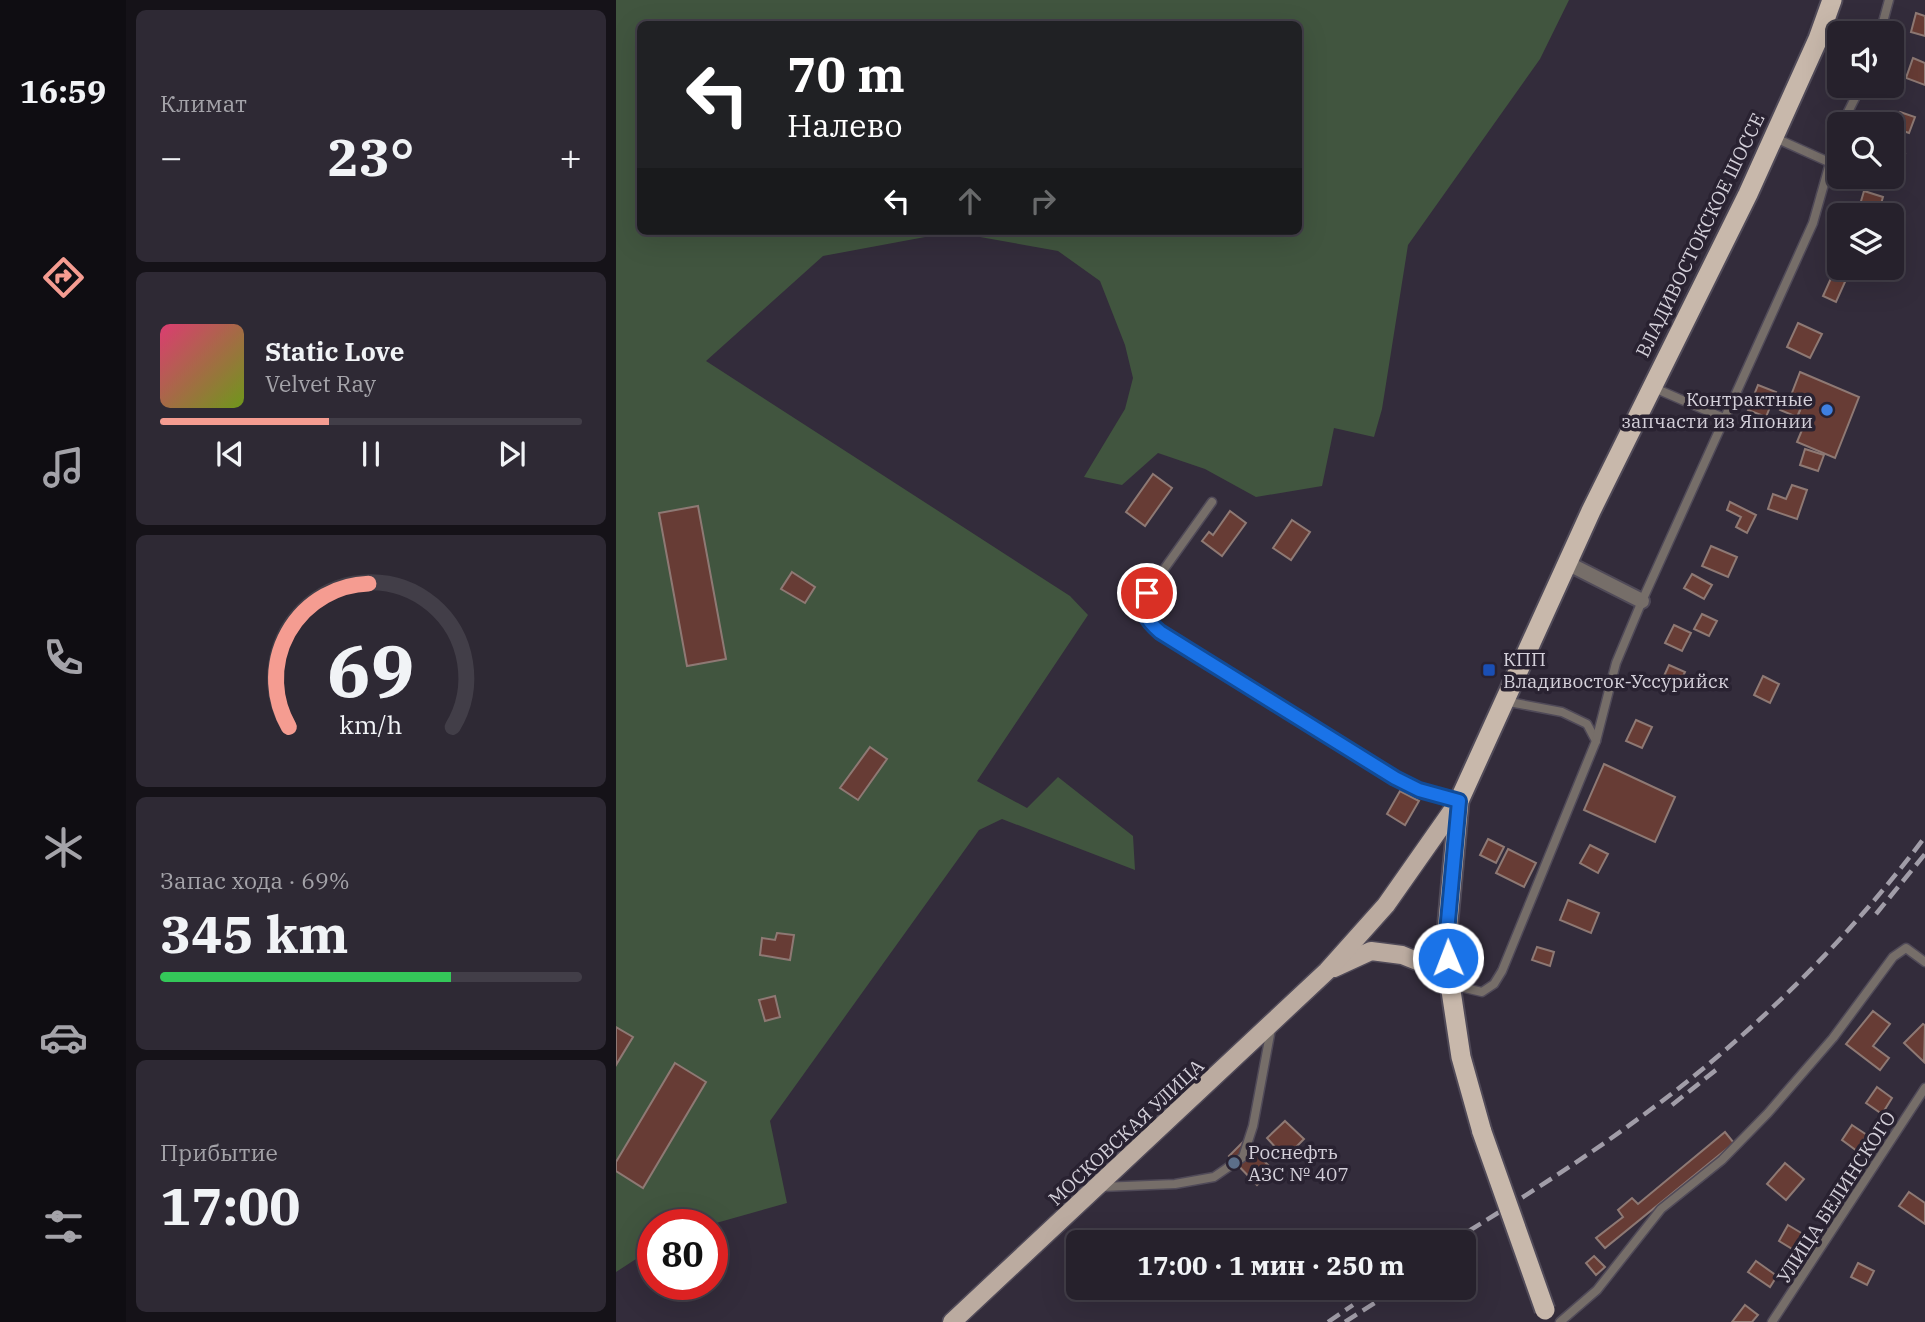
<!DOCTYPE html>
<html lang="ru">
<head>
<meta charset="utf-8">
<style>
	:root { --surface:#26212c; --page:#2e2934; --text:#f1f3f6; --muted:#a4a3a9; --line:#423e48; --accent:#f59c91 }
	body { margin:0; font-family:"IBM Plex Serif",serif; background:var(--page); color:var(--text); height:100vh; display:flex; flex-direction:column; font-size:26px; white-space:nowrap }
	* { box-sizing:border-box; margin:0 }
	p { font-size:23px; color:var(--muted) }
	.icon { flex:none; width:38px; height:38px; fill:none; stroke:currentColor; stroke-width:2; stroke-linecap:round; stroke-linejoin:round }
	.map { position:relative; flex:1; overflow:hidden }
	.drawer { display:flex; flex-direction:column; gap:10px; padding:10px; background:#151218; width:490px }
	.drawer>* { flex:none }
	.banner { position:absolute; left:21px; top:21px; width:665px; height:214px; border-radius:10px; box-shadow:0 7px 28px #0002,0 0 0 2px var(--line); background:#202124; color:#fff; overflow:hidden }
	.tools { position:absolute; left:1211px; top:21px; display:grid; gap:14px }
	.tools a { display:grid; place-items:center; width:77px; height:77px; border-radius:10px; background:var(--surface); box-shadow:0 7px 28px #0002,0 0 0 2px var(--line); font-size:35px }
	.speed { position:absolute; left:21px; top:1209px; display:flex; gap:14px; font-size:35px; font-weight:700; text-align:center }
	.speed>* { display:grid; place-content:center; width:91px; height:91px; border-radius:50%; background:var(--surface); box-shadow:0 7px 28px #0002,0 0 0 2px var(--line); line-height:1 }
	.speed .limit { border:10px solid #d22; background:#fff; color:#111 }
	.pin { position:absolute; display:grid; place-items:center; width:60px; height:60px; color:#fff; margin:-30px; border:4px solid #fff; border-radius:50%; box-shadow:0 2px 7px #0007 }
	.me { position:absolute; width:77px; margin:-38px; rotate:359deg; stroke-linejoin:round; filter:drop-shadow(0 0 5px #0008) }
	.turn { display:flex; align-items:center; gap:24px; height:147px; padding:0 35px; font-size:32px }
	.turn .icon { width:91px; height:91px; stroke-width:2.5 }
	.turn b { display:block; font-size:49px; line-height:60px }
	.lanes { display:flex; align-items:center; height:66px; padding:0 35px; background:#0003; justify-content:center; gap:35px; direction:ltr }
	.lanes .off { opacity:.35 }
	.big { font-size:52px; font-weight:700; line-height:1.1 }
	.drawer .card { flex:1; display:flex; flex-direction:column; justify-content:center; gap:10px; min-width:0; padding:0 24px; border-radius:10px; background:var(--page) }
	.drawer .dial { align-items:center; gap:0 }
	.dial svg { height:182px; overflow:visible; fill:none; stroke:var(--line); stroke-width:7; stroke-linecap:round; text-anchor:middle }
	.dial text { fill:var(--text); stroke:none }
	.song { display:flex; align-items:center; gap:21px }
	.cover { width:84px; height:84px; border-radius:10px; background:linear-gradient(135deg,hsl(340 70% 55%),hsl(80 70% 35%)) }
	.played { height:7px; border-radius:4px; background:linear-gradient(90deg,var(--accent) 40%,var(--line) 40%) }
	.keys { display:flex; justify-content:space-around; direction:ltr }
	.heat { display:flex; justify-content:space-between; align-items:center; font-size:38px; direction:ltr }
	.charge { height:10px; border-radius:5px; background:linear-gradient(90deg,#34c759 69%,var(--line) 0) }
	.trip { position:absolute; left:450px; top:1230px; width:410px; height:70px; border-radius:10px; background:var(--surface); box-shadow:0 7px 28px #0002,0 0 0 2px var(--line); font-weight:700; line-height:70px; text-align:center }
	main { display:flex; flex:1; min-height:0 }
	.menu { display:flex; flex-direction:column; width:126px; justify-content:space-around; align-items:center; background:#0f0d12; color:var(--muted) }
	.menu .icon { width:49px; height:49px }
	.menu .selected { color:var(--accent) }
	.menu b { font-size:32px; color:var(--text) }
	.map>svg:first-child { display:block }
	.green { fill:#41553f; fill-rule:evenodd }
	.building { fill:#673c35; stroke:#8e7974; stroke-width:2 }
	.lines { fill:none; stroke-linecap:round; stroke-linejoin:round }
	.service-casing { stroke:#504a58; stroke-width:11 }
	.minor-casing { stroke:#504a58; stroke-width:18 }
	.primary-casing { stroke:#504a58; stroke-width:21 }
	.trunk-casing { stroke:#504a58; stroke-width:23 }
	.service { stroke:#766e69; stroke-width:8 }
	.minor { stroke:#766e69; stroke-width:14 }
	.primary { stroke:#bbaba0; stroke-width:18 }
	.trunk { stroke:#c8b8ab; stroke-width:19 }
	.rail { stroke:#a19da8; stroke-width:4.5; stroke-dasharray:14 7; stroke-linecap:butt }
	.trunk-bridge-casing { stroke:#504a58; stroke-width:23; stroke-linecap:butt }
	.trunk-bridge { stroke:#c8b8ab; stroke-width:19 }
	.route-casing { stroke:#114b97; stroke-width:18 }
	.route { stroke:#1a73e8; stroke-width:12 }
	.shop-dot { fill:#3f7fe0; stroke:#292231; stroke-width:2.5 }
	.transit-dot { fill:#1a4fb4; stroke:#292231; stroke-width:2.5 }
	.service-dot { fill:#5c6f8a; stroke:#292231; stroke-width:2.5 }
	.labels { text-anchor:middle; stroke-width:7; stroke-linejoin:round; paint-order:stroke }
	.street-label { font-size:19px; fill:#d4d0da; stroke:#292231 }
	.poi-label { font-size:19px; fill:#d4d0da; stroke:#292231; text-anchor:start }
</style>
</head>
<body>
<main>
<nav class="menu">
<b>16:59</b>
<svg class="icon selected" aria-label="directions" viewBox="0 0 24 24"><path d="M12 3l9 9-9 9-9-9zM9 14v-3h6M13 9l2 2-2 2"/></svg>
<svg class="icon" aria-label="music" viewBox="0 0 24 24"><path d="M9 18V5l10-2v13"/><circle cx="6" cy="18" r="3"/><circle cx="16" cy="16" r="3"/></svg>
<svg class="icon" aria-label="phone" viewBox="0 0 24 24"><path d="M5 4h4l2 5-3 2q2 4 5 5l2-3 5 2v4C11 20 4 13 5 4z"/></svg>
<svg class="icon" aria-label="climate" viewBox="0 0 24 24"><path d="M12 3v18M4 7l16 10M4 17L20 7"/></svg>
<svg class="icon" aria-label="car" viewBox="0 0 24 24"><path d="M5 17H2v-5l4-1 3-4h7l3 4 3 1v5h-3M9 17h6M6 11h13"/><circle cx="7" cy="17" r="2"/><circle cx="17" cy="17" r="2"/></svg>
<svg class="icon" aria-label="filters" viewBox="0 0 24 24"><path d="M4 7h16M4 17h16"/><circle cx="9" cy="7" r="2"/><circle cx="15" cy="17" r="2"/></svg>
</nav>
<section class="drawer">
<div class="card"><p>Климат</p>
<div class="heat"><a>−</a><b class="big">23°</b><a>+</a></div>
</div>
<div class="card">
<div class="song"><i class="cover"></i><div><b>Static Love</b><p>Velvet Ray</p></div></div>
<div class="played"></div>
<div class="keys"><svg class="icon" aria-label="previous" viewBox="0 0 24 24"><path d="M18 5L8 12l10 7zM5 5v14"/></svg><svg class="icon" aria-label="pause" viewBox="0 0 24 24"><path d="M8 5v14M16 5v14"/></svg><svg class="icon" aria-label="next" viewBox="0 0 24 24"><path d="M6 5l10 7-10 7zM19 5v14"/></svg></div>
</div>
<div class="card dial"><svg viewBox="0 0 100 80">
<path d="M14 69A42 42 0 1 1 86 69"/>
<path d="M14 69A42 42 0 0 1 49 6" stroke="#f59c91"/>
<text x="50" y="56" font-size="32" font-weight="700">69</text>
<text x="50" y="72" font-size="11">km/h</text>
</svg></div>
<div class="card"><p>Запас хода · 69%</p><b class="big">345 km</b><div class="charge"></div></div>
<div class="card"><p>Прибытие</p><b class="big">17:00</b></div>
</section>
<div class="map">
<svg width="1309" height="1322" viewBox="0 0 1309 1322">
	<rect width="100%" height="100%" fill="#332c3b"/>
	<path class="green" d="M 0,0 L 953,0 L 924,59 L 792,245 L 766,409 L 758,437 L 718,428 L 706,486 L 640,497 L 589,469 L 542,453 L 506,485 L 468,477 L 509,409 L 517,378 L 509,345 L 484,281 L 442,251 L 336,232 L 207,256 L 90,361 L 454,596 L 472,615 L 361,781 L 411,808 L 442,777 L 517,836 L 519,870 L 386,819 L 363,830 L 154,1121 L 171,1203 L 93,1225 L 37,1225 L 37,1248 L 0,1272 ZM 24,24 L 682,24 L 682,231 L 24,231 Z"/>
	<g class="building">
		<path d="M 1300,13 L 1309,16 L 1309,36 L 1295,32 Z"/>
		<path d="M 1297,58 L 1309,63 L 1309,85 L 1290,78 Z"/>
		<path d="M 1284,112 L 1299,117 L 1293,133 L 1278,128 Z"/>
		<path d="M 1276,149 L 1289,154 L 1280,178 L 1276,176 Z"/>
		<path d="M 1248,191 L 1267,197 L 1262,214 L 1243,208 Z"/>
		<path d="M 1223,218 L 1223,242 L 1216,239 Z"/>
		<path d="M 1220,267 L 1233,273 L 1220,302 L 1207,296 Z"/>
		<path d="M 1182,323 L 1206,334 L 1194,358 L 1171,347 Z"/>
		<path d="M 1184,372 L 1243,397 L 1219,458 L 1181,442 L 1186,430 L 1177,427 L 1187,403 L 1174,398 Z"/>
		<path d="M 1142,385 L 1160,392 L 1150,417 L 1132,410 Z"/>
		<path d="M 1169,396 L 1187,403 L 1181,417 L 1164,410 Z"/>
		<path d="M 1189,449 L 1208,455 L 1202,471 L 1184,465 Z"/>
		<path d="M 537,474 L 556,488 L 529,526 L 510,512 Z"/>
		<path d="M 1176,485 L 1191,490 L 1181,519 L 1152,509 L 1157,494 L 1170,499 Z"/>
		<path d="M 1114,502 L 1140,515 L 1131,533 L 1120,527 L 1125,517 L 1111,510 Z"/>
		<path d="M 82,506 L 110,659 L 71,666 L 43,513 Z"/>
		<path d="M 614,511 L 630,523 L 606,556 L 586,541 L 593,532 L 597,535 Z"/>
		<path d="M 676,520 L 694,532 L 675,560 L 657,548 Z"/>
		<path d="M 1095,546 L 1121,557 L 1112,577 L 1086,566 Z"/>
		<path d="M 176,572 L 199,587 L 189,603 L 165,589 Z"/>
		<path d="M 1076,574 L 1096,585 L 1088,599 L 1068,588 Z"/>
		<path d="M 1086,614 L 1101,621 L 1093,636 L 1078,629 Z"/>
		<path d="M 1058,625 L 1075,633 L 1066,651 L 1049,643 Z"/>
		<path d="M 1053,665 L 1069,672 L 1059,693 L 1043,687 Z"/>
		<path d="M 1147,676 L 1163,684 L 1154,703 L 1138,695 Z"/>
		<path d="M 1020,720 L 1036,727 L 1026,748 L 1010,741 Z"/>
		<path d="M 254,747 L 271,759 L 242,800 L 224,788 Z"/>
		<path d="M 988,764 L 1059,797 L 1039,842 L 968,810 Z"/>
		<path d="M 784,791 L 803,801 L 789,825 L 771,814 Z"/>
		<path d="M 872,839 L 888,847 L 880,863 L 864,855 Z"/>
		<path d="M 974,845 L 992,854 L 982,873 L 964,863 Z"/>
		<path d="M 892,849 L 920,863 L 908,887 L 880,873 Z"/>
		<path d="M 952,900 L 983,913 L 975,933 L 944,920 Z"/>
		<path d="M 161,933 L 178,935 L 174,960 L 144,955 L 146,938 L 159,940 Z"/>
		<path d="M 921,947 L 938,952 L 934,966 L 916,960 Z"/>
		<path d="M 159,996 L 164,1017 L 149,1021 L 143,1000 Z"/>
		<path d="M 1257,1011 L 1274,1024 L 1257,1046 L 1273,1058 L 1264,1070 L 1230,1044 Z"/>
		<path d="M 1307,1024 L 1309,1025 L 1308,1062 L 1288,1043 Z"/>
		<path d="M 0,1027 L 17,1037 L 0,1065 Z"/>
		<path d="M 59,1063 L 90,1082 L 27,1188 L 0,1171 L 0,1162 Z"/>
		<path d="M 1261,1087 L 1276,1098 L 1266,1114 L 1250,1103 Z"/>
		<path d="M 669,1121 L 688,1139 L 669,1158 L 651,1138 Z"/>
		<path d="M 1236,1125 L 1251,1135 L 1241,1151 L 1226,1140 Z"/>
		<path d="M 1109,1132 L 1118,1143 L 989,1248 L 980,1238 L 1007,1217 L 1002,1210 L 1016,1198 L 1022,1204 Z"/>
		<path d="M 628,1141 L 657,1170 L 641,1185 L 613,1156 Z"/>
		<path d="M 1169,1163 L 1188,1179 L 1170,1200 L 1151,1184 Z"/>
		<path d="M 1293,1192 L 1309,1203 L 1309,1224 L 1283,1206 Z"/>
		<path d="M 1172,1225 L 1187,1234 L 1178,1250 L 1163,1241 Z"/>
		<path d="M 978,1256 L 989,1267 L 980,1275 L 970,1263 Z"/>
		<path d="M 1140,1261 L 1161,1276 L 1154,1287 L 1132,1272 Z"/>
		<path d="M 1242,1263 L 1258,1271 L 1251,1285 L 1235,1277 Z"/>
		<path d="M 1129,1305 L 1142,1315 L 1136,1322 L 1116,1322 Z"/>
	</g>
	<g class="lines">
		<g class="service-casing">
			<g id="service">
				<path d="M 1264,33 L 1273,0"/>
				<path d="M 1226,124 L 1245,86"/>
				<path d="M 1157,137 L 1215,163"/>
				<path d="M 1036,387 L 1110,419"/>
				<path d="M 596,502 L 531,593 C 525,612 529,619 544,632 L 779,778 L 802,790 L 843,801"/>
				<path d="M 888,701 L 946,712 L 971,724 L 980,741"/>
				<path d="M 836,985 L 866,992 L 878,984 L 886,971 L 980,741 L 1000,663 L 1026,601 L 1197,223 L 1223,131"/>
				<path d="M 485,1187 L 559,1184 L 598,1177 L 627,1157 L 637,1126 L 655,1029"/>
				<path d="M 944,1322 L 981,1290 L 1045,1209 L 1106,1160 L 1152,1113 L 1217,1038 L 1277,957 L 1290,948 L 1309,962"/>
				<path d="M 1156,1322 L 1309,1088"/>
			</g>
		</g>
		<g class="minor-casing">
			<path id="minor" d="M 951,563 L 1026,601"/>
		</g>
		<g class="primary-casing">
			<g id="primary">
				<path d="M 718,968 L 755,951 L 786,955 L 816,967 L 834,984"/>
				<path d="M 336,1322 L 711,971 L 770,905 L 843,801"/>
			</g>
		</g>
		<g class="trunk-casing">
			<path id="trunk" d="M 866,1132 L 845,1057 L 834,984 L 831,932 L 843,801 L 975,511 L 1132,194 L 1202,39 L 1216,0"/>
		</g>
		<use href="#service" class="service"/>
		<use href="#minor" class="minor"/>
		<use href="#primary" class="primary"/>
		<use href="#trunk" class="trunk"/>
		<g class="rail">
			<path d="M 1260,914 L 1309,854"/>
			<path d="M 1056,1105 L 1105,1066"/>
			<path d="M 835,1242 C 900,1202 965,1161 1026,1116 C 1133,1038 1229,943 1309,837"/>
			<path d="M 712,1322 L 737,1305"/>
			<path d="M 729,1322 L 782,1288"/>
		</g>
		<g class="trunk-bridge-casing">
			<path id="trunk-bridge" d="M 866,1132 L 929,1310"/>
		</g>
		<use href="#trunk-bridge" class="trunk-bridge"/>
	</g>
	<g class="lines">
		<g class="route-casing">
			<path id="route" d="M 531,593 C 525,612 529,619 544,632 L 779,778 L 803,790 L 843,801 L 831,932 L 832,958"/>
		</g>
		<use href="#route" class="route"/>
	</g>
	<circle class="shop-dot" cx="1211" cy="410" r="7"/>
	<rect class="transit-dot" x="866" y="663" width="14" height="14" rx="3.5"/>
	<circle class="service-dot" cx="618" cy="1163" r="7"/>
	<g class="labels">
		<g class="street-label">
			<text transform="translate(1084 235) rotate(-64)" y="7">ВЛАДИВОСТОКСКОЕ ШОССЕ</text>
			<text transform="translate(510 1132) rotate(-43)" y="7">МОСКОВСКАЯ УЛИЦА</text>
			<text transform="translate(1220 1197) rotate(-57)" y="7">УЛИЦА БЕЛИНСКОГО</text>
		</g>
		<g class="poi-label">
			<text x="1197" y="406" text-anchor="end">Контрактные<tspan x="1197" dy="22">запчасти из Японии</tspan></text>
			<text x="887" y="666">КПП<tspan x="887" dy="22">Владивосток-Уссурийск</tspan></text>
			<text x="632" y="1159">Роснефть<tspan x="632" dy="22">АЗС № 407</tspan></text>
		</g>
	</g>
</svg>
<div class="tools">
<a><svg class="icon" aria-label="sound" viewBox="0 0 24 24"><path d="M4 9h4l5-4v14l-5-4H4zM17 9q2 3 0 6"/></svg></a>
<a><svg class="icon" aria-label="search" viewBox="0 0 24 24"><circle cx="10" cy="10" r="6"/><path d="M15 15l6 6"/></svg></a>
<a><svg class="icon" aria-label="layers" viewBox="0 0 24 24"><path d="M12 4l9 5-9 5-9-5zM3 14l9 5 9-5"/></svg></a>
</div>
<div class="speed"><div class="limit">80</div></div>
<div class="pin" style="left:531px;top:593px;background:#d93025"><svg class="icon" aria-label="arrive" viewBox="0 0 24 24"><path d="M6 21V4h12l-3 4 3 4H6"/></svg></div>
<svg class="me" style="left:832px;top:958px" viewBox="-20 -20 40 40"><circle r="17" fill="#1a73e8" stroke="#fff" stroke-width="3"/><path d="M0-11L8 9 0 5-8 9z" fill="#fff"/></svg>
<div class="trip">17:00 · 1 мин · 250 m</div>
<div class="banner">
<div class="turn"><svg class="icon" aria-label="left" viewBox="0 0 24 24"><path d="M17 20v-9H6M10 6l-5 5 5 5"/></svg><div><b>70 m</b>Налево</div></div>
<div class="lanes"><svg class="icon" aria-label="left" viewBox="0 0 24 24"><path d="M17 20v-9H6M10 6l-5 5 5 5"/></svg><svg class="icon off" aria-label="ahead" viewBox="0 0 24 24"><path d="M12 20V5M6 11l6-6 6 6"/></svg><svg class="icon off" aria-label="right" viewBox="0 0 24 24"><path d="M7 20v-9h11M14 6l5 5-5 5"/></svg></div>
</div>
</div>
</main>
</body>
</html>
